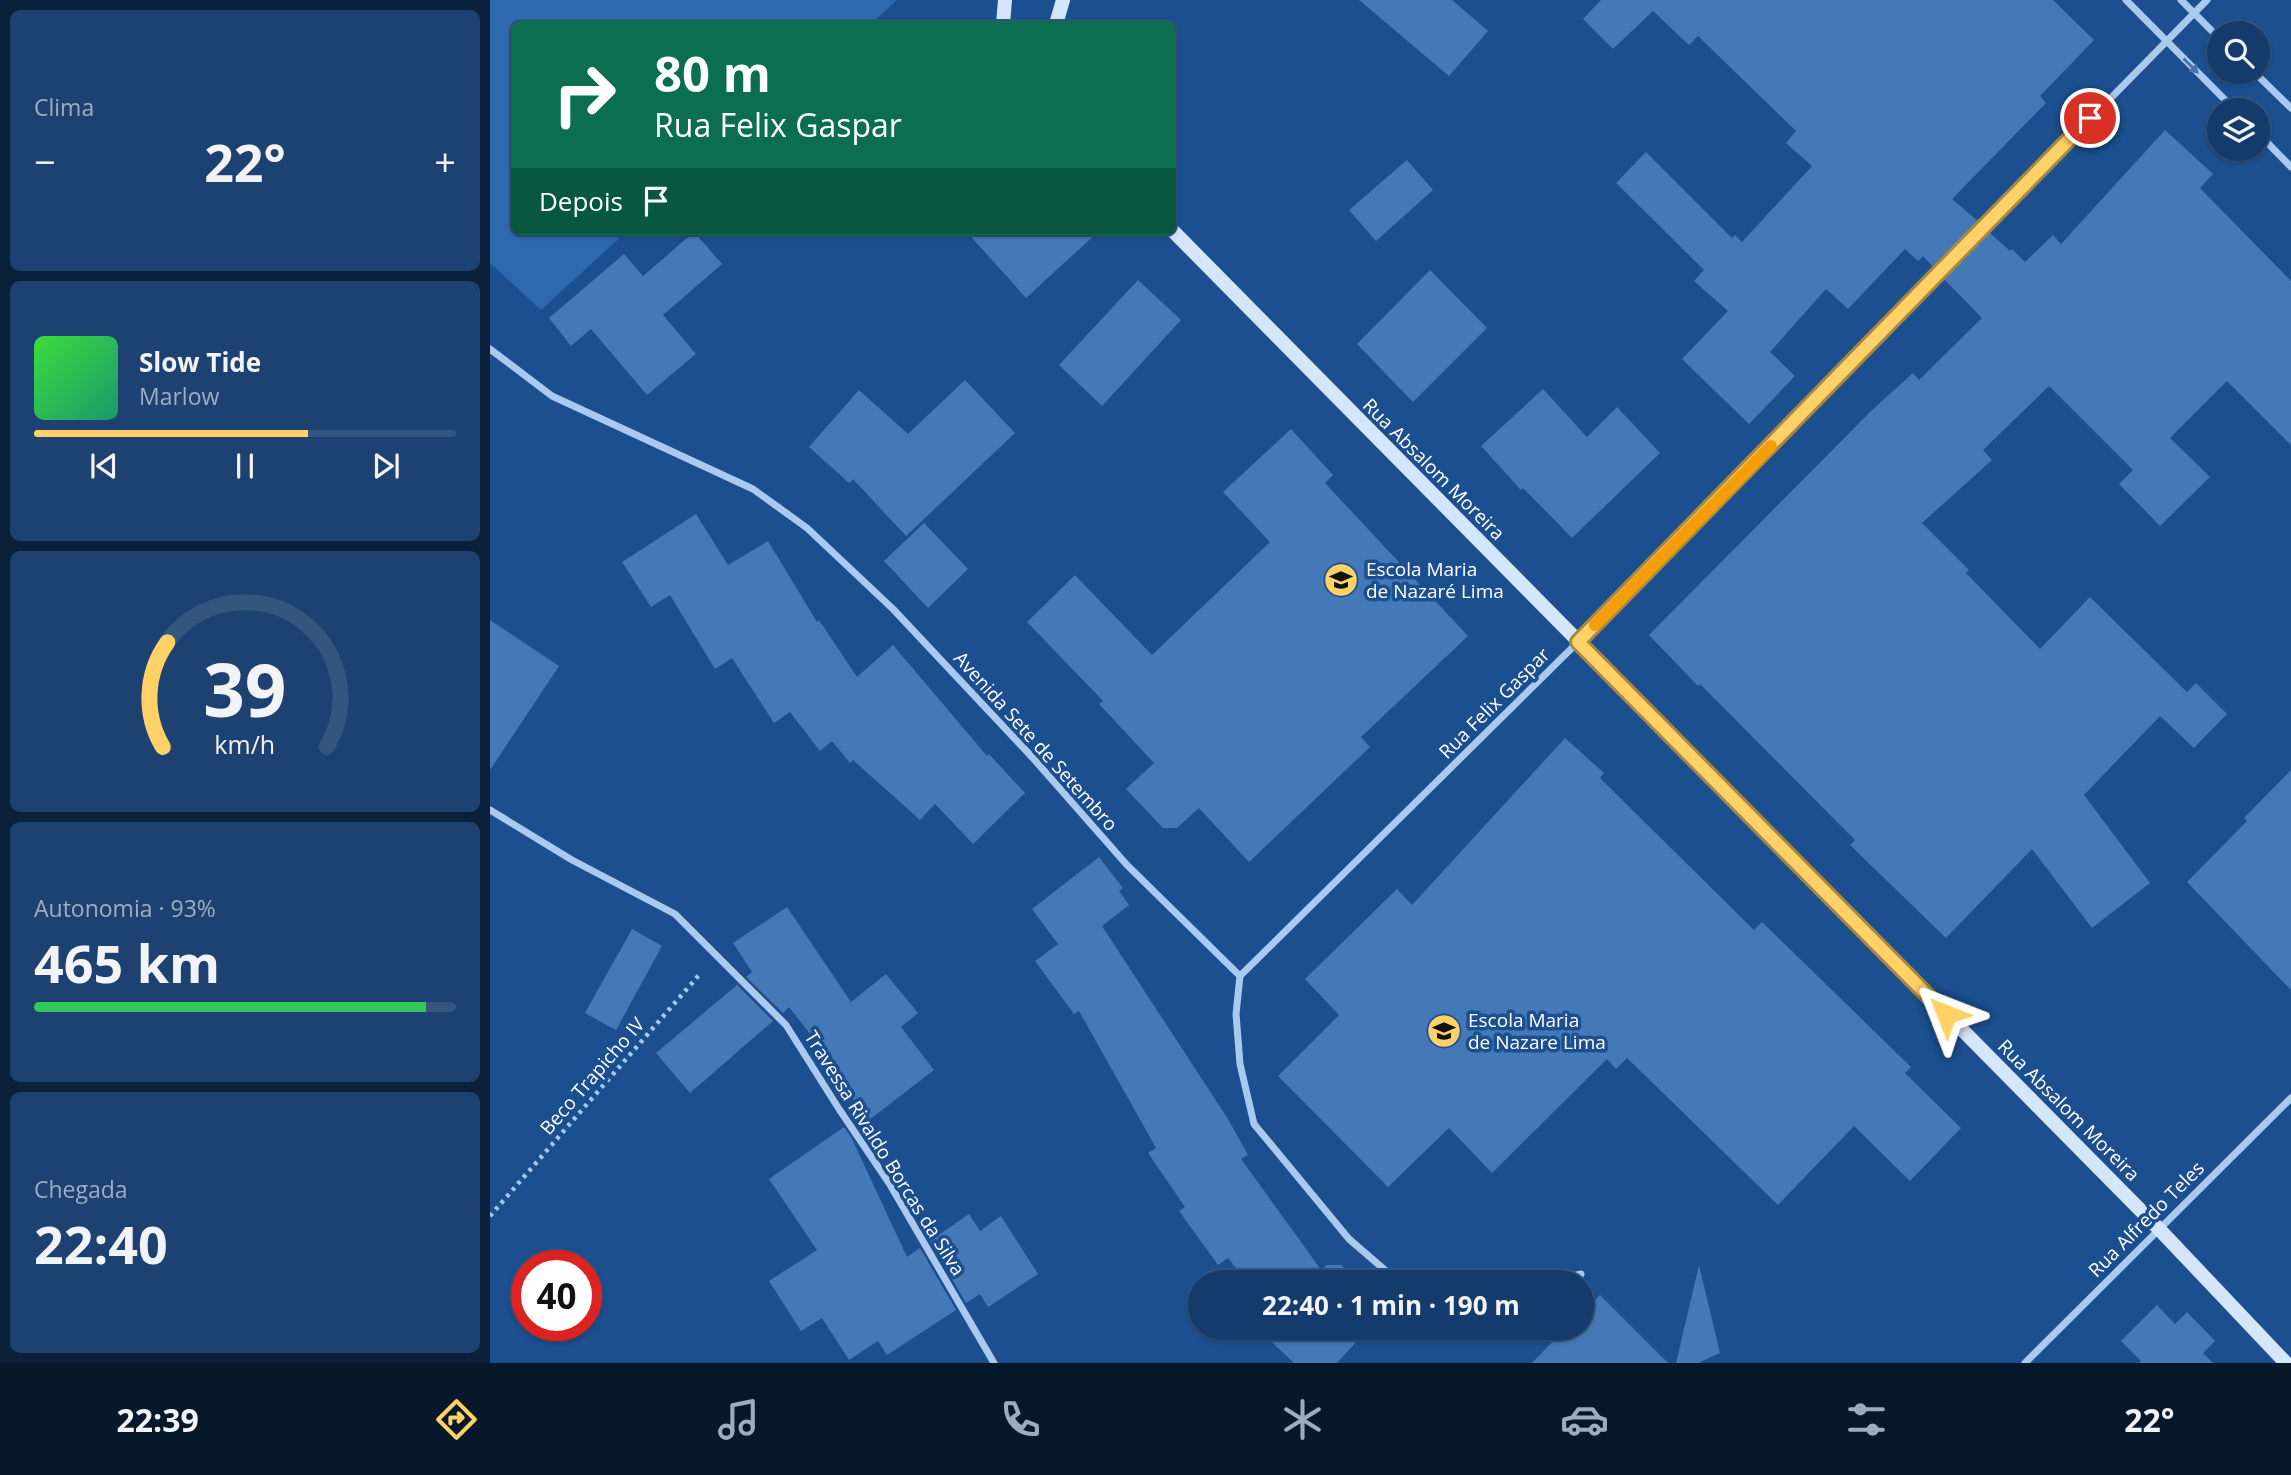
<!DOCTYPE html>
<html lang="pt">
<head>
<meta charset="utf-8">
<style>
	:root { --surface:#143b6b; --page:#1d4271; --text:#f1f3f6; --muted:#9dadc1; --line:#33557e; --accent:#ffd166 }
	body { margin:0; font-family:"Open Sans",sans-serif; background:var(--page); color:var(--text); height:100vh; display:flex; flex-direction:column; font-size:26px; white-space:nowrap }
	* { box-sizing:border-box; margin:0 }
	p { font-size:23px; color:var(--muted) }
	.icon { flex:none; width:38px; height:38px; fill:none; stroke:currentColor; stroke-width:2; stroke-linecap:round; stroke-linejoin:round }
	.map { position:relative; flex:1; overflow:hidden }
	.panel { display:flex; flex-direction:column; gap:10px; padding:10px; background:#0b203b; width:490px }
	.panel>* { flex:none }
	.banner { position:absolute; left:21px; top:21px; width:665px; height:214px; border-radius:10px; box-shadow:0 2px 5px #0004,0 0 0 2px var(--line); background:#0b6e4f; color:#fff; overflow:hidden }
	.controls { position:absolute; left:1717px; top:21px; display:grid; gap:14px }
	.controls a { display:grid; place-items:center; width:63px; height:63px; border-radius:50%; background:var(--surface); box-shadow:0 2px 5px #0004,0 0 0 2px var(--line); font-size:35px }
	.speed { position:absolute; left:21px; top:1250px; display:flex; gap:14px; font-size:35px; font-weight:700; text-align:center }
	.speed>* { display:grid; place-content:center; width:91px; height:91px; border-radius:50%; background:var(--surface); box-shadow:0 2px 5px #0004,0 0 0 2px var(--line); line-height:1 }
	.speed .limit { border:10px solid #d22; background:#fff; color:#111 }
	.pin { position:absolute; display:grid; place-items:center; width:60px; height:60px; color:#fff; margin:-30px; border:4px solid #fff; border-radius:50%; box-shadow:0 2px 7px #0007 }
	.me { position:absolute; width:77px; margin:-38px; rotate:315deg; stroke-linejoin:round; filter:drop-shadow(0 0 5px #0008) }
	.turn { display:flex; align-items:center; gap:24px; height:147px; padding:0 28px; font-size:32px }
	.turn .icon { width:91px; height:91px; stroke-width:2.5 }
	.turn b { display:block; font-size:49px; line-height:60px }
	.then { display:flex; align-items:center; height:66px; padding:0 28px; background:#0003; gap:14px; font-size:26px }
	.big { font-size:52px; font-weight:700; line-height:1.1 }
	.panel .tile { flex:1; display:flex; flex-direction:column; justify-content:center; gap:10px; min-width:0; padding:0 24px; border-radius:10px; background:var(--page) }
	.panel .dial { align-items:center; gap:0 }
	.dial svg { height:182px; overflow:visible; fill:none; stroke:var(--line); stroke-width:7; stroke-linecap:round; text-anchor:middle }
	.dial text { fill:var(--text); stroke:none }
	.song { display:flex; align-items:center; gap:21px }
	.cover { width:84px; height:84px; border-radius:10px; background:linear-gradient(135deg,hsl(120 70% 55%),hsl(160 70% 35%)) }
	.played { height:7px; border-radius:4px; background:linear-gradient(90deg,var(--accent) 65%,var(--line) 65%) }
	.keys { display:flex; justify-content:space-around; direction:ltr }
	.heat { display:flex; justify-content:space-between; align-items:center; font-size:38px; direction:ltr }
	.charge { height:10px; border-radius:5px; background:linear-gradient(90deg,#34c759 93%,var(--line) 0) }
	.trip { position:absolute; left:698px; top:1270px; width:406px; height:70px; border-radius:35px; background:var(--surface); box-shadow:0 2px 5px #0004,0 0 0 2px var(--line); font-weight:700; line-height:70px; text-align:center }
	.tabs { display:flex; height:112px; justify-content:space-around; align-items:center; background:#08182b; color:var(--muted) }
	.tabs .icon { width:49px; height:49px }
	.tabs .on { color:var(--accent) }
	.tabs b { font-size:32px; color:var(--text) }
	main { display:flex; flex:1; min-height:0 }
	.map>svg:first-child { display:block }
	.green { fill:#2e69ad }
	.building { fill:#4478b7 }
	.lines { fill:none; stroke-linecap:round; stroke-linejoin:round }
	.path { stroke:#a9c9ee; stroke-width:4.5; stroke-dasharray:3.5 5; stroke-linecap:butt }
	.street { stroke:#a9c9ee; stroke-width:7 }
	.secondary { stroke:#d6e6fa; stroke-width:14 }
	.oneway { fill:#4674ac }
	.route-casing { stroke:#a68842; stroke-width:18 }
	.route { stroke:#ffd166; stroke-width:12 }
	.slow { stroke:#f59e0b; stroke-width:12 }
	.labels { text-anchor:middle; stroke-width:7; stroke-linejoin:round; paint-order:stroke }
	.street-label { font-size:19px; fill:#fff; stroke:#1b4f8f }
	.poi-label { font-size:19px; fill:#fff; stroke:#1b4f8f; text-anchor:start }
</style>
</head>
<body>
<main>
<section class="panel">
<div class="tile"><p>Clima</p>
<div class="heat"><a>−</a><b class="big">22°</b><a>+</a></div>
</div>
<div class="tile">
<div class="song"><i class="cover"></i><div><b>Slow Tide</b><p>Marlow</p></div></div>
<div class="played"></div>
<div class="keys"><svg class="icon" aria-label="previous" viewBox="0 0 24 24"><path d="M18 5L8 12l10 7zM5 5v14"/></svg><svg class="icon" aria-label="pause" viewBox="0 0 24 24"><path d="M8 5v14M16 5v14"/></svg><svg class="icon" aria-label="next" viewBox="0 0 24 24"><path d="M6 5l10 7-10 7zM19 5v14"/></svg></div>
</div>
<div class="tile dial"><svg viewBox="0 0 100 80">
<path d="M14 69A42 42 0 1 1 86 69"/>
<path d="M14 69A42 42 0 0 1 16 23" stroke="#ffd166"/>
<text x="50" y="56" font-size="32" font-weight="700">39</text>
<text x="50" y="72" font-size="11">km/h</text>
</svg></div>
<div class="tile"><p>Autonomia · 93%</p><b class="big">465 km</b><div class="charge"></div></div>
<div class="tile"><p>Chegada</p><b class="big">22:40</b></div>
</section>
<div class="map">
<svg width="1801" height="1363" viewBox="0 0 1801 1363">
	<rect width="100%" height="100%" fill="#1b4f8f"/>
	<path class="green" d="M 0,0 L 407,0 L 381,24 L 24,24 L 24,231 L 137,231 L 51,310 L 0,263 Z"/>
	<g class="building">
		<path d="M 869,0 L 962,0 L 998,31 L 959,76 Z"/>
		<path d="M 1111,0 L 1563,0 L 1604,40 L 1550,96 L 1556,103 L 1462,199 L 1490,223 L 1445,269 L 1433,256 L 1428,261 L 1415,249 L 1358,309 L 1336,289 L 1280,352 L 1305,376 L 1259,424 L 1192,359 L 1238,311 L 1204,281 L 1214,270 L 1126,183 L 1156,152 L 1242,238 L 1245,235 L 1252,242 L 1322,166 L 1296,143 L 1306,131 L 1208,36 L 1199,45 L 1163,11 L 1123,49 L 1093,19 Z"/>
		<path d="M 1675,130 L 1723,174 L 1710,188 L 1801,281 L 1801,445 L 1737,381 L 1680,438 L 1720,477 L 1670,526 L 1629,484 L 1643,470 L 1559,386 L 1493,450 L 1502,460 L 1432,523 L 1479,570 L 1476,573 L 1550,649 L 1600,597 L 1697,692 L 1706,683 L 1737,714 L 1704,748 L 1670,716 L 1594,795 L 1660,883 L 1602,928 L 1542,849 L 1456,938 L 1360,845 L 1365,840 L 1210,684 L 1208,686 L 1159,635 L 1381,411 L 1423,373 L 1429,380 L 1492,318 L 1453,278 L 1499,232 L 1520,251 L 1522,249 L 1535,262 L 1563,235 L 1571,244 Z"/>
		<path d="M 917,160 L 943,190 L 886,241 L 859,210 Z"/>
		<path d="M 476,231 L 609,231 L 536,298 Z"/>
		<path d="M 204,232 L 232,264 L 173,315 L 206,354 L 157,395 L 101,329 L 81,346 L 59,318 L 134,254 L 153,276 Z"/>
		<path d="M 940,270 L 997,328 L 923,402 L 867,344 Z"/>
		<path d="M 648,280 L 691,320 L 612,406 L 569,365 Z"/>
		<path d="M 475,380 L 525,433 L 416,536 L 363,479 L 359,483 L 319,447 L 369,390 L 418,434 Z"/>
		<path d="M 1053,389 L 1097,437 L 1127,407 L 1170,453 L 1082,538 L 1033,488 L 1031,490 L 991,446 Z"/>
		<path d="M 801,429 L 843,475 L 835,483 L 978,636 L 871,737 L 880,747 L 759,862 L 709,808 L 687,828 L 673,828 L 636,789 L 664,763 L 609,704 L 613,701 L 537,622 L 585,575 L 662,655 L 780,542 L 733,492 Z"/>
		<path d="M 206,514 L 238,565 L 278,541 L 327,622 L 329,620 L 367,677 L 403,645 L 497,756 L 499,754 L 535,793 L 483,844 L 445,804 L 430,820 L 363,760 L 360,763 L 342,741 L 330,751 L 300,712 L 284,723 L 242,658 L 225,669 L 180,595 L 161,607 L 132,562 Z"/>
		<path d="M 434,523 L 478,569 L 438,608 L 394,561 Z"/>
		<path d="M 0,620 L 69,666 L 0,770 Z"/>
		<path d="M 1075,738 L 1114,773 L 1110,778 L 1264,930 L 1272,922 L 1421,1067 L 1415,1073 L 1471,1128 L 1420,1181 L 1364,1126 L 1288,1205 L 1137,1058 L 1126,1069 L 1117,1059 L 1002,1173 L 959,1128 L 898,1187 L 788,1076 L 849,1015 L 815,979 L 907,889 L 922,905 Z"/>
		<path d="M 1801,770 L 1801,990 L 1697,882 L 1757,821 L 1754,818 Z"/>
		<path d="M 609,857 L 633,888 L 629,891 L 639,905 L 612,926 L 738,1119 L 758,1155 L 751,1159 L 832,1271 L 836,1265 L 851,1265 L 870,1283 L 758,1283 L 738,1258 L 728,1265 L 689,1211 L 695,1207 L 658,1153 L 666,1148 L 589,1011 L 584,1014 L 545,961 L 568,944 L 542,909 Z"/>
		<path d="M 297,907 L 361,1002 L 396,974 L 428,1013 L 411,1027 L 444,1070 L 379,1120 L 354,1087 L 359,1083 L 299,1007 L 293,1013 L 256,977 L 262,972 L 243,943 Z"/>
		<path d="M 142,929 L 172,946 L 126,1030 L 95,1013 Z"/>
		<path d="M 247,985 L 283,1021 L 200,1093 L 166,1053 Z"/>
		<path d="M 354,1127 L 362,1139 L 417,1257 L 430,1248 L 466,1310 L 397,1355 L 388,1341 L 359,1360 L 332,1318 L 311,1331 L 279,1281 L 327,1250 L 279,1179 Z"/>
		<path d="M 479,1214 L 490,1231 L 511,1216 L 548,1274 L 498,1307 L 490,1294 L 476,1303 L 440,1241 Z"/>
		<path d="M 1209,1265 L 1230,1353 L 1208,1363 L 1186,1363 Z"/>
		<path d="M 1110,1295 L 1178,1363 L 1042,1363 L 1076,1328 L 1092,1328 L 1092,1313 Z"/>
		<path d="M 1667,1305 L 1685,1324 L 1697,1312 L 1725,1341 L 1713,1353 L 1723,1363 L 1649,1363 L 1651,1361 L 1631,1341 Z"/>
		<path d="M 780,1328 L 879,1328 L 847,1363 L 804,1363 L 774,1335 Z"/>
	</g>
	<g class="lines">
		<path class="path" d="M 0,1216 L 209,975"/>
		<g class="street">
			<path d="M 1636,0 L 1745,110"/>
			<path d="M 1691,0 L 1729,38"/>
			<path d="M 1764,72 L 1801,108"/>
			<path d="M 1768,133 L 1801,167"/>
			<path d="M 0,349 L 62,396 L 263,489 L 317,528 L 403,609 L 542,757 L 637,865 L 750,976 L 746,1014 L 750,1064 L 764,1124 L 859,1239 L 910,1283"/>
			<path d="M 0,810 L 82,860 L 185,914 L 296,1025 L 349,1109 L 399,1183 L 504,1363"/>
			<path d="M 750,976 L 1088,642 L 1717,0"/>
			<path d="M 1055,1283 L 1091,1274"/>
			<path d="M 1535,1363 L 1801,1098"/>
		</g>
		<g class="secondary">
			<path d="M 513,24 L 515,0"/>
			<path d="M 566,24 L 573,0"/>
			<path d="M 682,230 L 1669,1229 L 1796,1363"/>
		</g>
	</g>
	<defs><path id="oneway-solid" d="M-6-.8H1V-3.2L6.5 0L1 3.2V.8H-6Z" transform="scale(1.75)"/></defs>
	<use class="oneway" href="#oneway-solid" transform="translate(1701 66) rotate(45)"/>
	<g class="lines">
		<g class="route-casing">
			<path id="route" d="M 1456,1014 L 1088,642 L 1600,118"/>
		</g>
		<use href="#route" class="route"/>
		<path class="slow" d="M 1105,625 L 1281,446"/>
	</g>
	<defs>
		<g id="school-disc" transform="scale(1.75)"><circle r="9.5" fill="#ffd166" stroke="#1b4f8f"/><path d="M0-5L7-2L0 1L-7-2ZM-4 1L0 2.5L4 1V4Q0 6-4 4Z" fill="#111"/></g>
	</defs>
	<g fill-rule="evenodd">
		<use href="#school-disc" x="851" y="580"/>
		<use href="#school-disc" x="954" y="1031"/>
	</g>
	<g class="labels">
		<g class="street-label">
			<text transform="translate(944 469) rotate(45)" y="7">Rua Absalom Moreira</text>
			<text transform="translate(1004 703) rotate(-45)" y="7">Rua Felix Gaspar</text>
			<text transform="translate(546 741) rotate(48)" y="7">Avenida Sete de Setembro</text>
			<text transform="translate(102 1076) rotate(-49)" y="7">Beco Trapicho IV</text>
			<text transform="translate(1579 1110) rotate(45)" y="7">Rua Absalom Moreira</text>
			<text transform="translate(395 1153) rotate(58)" y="7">Travessa Rivaldo Borcas da Silva</text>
			<text transform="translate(1656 1219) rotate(-45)" y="7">Rua Alfredo Teles</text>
		</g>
		<g class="poi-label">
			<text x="876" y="576">Escola Maria<tspan x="876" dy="22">de Nazaré Lima</tspan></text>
			<text x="978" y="1027">Escola Maria<tspan x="978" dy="22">de Nazare Lima</tspan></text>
		</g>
	</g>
</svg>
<div class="controls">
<a><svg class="icon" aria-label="search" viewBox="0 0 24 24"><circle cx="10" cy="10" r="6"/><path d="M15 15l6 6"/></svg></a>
<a><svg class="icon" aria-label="layers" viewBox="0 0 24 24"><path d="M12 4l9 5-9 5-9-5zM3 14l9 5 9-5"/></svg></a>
</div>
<div class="speed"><div class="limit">40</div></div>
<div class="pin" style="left:1600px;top:118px;background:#d93025"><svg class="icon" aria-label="arrive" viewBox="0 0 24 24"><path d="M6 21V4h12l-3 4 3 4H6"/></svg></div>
<svg class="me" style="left:1456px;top:1014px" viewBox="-20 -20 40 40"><path d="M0-17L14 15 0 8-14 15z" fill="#ffd166" stroke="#fff" stroke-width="4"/></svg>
<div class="trip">22:40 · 1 min · 190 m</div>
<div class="banner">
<div class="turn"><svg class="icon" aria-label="right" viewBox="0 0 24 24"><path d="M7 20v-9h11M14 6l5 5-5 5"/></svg><div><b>80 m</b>Rua Felix Gaspar</div></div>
<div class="then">Depois<svg class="icon" aria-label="arrive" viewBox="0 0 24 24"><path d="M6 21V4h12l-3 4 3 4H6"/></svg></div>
</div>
</div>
</main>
<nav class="tabs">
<b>22:39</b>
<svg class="icon on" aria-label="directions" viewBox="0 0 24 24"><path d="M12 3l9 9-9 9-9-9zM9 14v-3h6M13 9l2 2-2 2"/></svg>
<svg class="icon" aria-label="music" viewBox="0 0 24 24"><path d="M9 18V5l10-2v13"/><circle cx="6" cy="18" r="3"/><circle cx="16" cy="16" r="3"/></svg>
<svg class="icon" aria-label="phone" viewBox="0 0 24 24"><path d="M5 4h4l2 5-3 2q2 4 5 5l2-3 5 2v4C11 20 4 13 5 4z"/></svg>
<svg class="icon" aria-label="climate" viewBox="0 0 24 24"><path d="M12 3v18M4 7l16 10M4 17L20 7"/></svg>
<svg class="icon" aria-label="car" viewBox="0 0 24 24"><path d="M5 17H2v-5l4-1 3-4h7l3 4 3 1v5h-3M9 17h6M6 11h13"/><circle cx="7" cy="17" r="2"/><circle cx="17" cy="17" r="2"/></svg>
<svg class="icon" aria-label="filters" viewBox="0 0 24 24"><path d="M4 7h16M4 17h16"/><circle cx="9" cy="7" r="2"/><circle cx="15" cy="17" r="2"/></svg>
<b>22°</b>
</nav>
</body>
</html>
